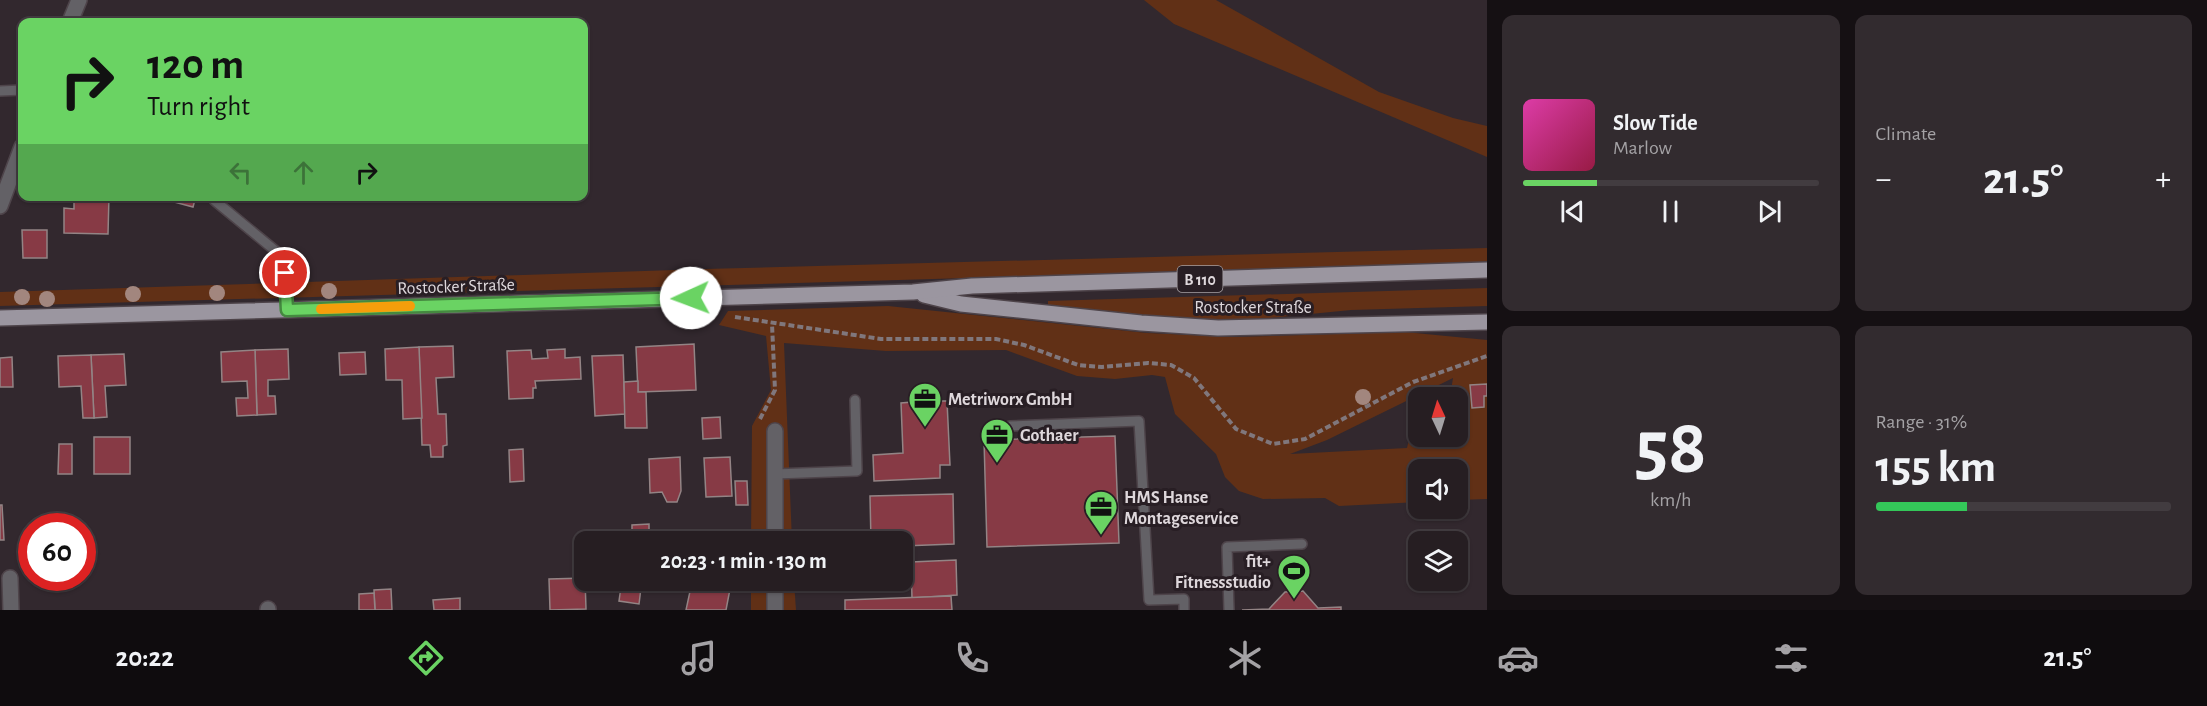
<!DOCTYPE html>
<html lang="en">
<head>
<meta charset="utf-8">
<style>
	:root { --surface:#261e22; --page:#322b2f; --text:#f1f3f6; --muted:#a4a2a5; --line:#423c40; --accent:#6ad363 }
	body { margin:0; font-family:"Alegreya Sans",sans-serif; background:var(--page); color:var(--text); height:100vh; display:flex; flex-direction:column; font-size:22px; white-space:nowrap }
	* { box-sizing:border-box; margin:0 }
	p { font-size:20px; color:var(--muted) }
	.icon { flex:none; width:33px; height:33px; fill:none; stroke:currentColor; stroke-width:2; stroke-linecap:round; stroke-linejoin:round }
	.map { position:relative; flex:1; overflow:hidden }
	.details { display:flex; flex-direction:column; gap:15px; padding:15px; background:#151013; width:720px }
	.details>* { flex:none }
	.top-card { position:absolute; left:18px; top:18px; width:570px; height:183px; border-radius:12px; box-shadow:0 2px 4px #0004,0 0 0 2px var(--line); background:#6ad363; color:#111; overflow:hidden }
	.needle { width:39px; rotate:356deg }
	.fabs { position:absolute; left:1408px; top:387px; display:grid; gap:12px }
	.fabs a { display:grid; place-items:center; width:60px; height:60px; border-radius:12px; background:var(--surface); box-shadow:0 2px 4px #0004,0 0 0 2px var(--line); font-size:30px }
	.speed { position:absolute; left:18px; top:513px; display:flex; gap:12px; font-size:30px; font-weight:700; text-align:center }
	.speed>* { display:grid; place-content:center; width:78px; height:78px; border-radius:50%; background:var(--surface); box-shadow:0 2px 4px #0004,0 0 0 2px var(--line); line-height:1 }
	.speed .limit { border:9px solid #d22; background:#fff; color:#111 }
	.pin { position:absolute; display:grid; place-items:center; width:51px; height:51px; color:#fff; margin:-26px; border:3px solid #fff; border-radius:50%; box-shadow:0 2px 6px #0007 }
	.me { position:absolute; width:66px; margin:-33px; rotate:268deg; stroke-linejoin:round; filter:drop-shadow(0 0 4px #0008) }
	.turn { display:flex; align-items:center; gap:21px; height:126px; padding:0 30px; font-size:27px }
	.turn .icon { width:78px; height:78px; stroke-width:2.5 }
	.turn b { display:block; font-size:42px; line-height:51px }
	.lanes { display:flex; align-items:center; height:57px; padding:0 30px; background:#0003; justify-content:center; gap:30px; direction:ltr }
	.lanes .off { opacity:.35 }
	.big { font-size:45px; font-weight:600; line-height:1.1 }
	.details .card { flex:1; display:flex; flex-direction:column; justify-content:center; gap:9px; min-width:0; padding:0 21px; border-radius:12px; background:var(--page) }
	.details .dial { align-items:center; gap:0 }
	.dial b { font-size:78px; line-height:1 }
	.song { display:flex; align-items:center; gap:18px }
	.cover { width:72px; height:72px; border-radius:9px; background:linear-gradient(135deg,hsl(320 70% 55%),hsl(340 70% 35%)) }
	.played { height:6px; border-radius:3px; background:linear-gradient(90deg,var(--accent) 25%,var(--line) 25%) }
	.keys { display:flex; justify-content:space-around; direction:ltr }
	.heat { display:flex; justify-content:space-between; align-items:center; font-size:33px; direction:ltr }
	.charge { height:9px; border-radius:4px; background:linear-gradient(90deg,#34c759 31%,var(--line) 0) }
	.details .tiles { flex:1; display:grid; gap:15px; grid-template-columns:repeat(2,1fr) }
	.trip { position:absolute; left:574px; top:531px; width:339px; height:60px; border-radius:12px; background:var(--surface); box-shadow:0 2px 4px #0004,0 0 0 2px var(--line); font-weight:600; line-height:60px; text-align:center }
	.dock { display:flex; height:96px; justify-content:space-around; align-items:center; background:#0f0c0e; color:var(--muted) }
	.dock .icon { width:42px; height:42px }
	.dock .on { color:var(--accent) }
	.dock b { font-size:27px; color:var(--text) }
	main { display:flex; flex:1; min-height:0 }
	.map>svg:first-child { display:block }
	.green { fill:#613016; fill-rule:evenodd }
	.building { fill:#873a45; stroke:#938485; stroke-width:1.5 }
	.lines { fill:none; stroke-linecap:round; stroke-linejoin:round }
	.service-casing { stroke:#4e444a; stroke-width:12 }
	.minor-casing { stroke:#4e444a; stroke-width:18 }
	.primary-casing { stroke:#4e444a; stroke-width:18 }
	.path { stroke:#80777c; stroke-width:4; stroke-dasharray:6 3; stroke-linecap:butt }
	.service { stroke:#636166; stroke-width:9 }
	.minor { stroke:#636166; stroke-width:15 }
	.primary { stroke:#9b96a0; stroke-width:15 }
	.tree { fill:#a2867e }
	.route-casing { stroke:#458940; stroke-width:15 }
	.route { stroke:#6ad363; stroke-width:10 }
	.slow { stroke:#f59e0b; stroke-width:10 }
	.labels { text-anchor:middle; stroke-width:6; stroke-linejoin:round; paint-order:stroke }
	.shield { fill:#281e24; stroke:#a7a0a4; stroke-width:1.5 }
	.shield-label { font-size:16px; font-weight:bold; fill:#ded7db }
	.street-label { font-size:18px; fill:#ded7db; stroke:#281e24 }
	.poi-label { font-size:18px; font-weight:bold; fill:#ded7db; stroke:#281e24; text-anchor:start }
</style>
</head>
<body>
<main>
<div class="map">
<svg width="1487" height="610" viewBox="0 0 1487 610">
	<rect width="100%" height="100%" fill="#32282e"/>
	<g class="green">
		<path d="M 1144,0 L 1216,0 L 1379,92 L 1453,118 L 1487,126 L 1487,157 L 1174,24 Z"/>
		<path d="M 1487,248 L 1487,263 L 0,306 L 0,292 L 705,269 Z"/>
		<path d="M 1487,288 L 1487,306 L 1351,310 L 1250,320 L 1196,321 L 1048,306 L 1048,301 Z"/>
		<path d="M 888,306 L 1147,333 L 1234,337 L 1405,332 L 1487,340 L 1487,499 L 1458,500 L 1458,470 L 1419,470 L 1419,502 L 1339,506 L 1325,498 L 1263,499 L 1239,491 L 1225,477 L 1216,454 L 1175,414 L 1165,377 L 1152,375 L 1115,379 L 1077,376 L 1006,350 L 886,351 L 784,343 L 792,541 L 751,541 L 752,426 L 771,390 L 766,336 L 719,325 L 728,311 ZM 1453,378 L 1450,397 L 1458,398 L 1458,436 L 1419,436 L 1419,421 L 1413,422 L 1407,448 L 1290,454 L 1327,440 Z"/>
		<path d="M 751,581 L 794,581 L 796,610 L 751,610 Z"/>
	</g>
	<g class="building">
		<path d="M 74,196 L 109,196 L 108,234 L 64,233 L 64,208 L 74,209 Z"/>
		<path d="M 175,196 L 196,196 L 193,207 L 174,202 Z"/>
		<path d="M 22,230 L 47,230 L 47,258 L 23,258 Z"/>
		<path d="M 694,344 L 696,390 L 638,392 L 636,347 Z"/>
		<path d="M 453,346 L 454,377 L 436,378 L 438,414 L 446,414 L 447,445 L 443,446 L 443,457 L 431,457 L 430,445 L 422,445 L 419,347 Z"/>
		<path d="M 419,347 L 422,418 L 403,419 L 402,380 L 386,380 L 385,349 Z"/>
		<path d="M 288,349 L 289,379 L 268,380 L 268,396 L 275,396 L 276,414 L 257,415 L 255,350 Z"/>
		<path d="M 565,349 L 565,358 L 580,357 L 581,379 L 535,381 L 536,388 L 533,388 L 533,398 L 509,399 L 507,351 L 531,350 L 532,359 L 548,358 L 547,350 Z"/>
		<path d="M 255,350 L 257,415 L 237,416 L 236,398 L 248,398 L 247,381 L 222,382 L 221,352 Z"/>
		<path d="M 365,352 L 366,374 L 340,375 L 339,353 Z"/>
		<path d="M 124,354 L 126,385 L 105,386 L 107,417 L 94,418 L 91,355 Z"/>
		<path d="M 91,355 L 94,418 L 83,418 L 81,386 L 59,387 L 58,356 Z"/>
		<path d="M 623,355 L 625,414 L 595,416 L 592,356 Z"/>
		<path d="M 12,357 L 13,387 L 0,387 L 0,358 Z"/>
		<path d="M 638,381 L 638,392 L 646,392 L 647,428 L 625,428 L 624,382 Z"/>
		<path d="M 1487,384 L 1487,396 L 1484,396 L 1484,407 L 1472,408 L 1470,385 Z"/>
		<path d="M 939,391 L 940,401 L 947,401 L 950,465 L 940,465 L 940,478 L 874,481 L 873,455 L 903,453 L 901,403 L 912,402 L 912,392 Z"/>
		<path d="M 720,417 L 721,438 L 703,439 L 702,418 Z"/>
		<path d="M 1115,436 L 1119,543 L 987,547 L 984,440 Z"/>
		<rect x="94" y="437" width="36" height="37"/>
		<path d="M 59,444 L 72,444 L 72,474 L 58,474 Z"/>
		<path d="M 523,449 L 524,481 L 510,482 L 509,450 Z"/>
		<path d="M 680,457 L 681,491 L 677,502 L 667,502 L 662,492 L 650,493 L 649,459 Z"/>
		<path d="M 730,457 L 732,496 L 706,497 L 704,458 Z"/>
		<path d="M 735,481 L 747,481 L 748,505 L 736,505 Z"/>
		<path d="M 953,494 L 954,544 L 903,546 L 903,542 L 871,542 L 870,496 Z"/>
		<path d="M 0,505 L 2,505 L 4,540 L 0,540 Z"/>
		<path d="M 649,524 L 649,542 L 632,542 L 632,525 Z"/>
		<path d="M 956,560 L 957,595 L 912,598 L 911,562 Z"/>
		<path d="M 585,578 L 586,609 L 550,610 L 549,579 Z"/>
		<path d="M 622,580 L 642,580 L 639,604 L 619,601 Z"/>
		<path d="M 703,580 L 722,580 L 720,587 L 730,589 L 726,610 L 686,610 L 692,582 L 703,584 Z"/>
		<path d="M 391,589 L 392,610 L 375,610 L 374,590 Z"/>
		<path d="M 1303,591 L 1318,608 L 1341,607 L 1341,610 L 1242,610 L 1269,609 L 1285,592 Z"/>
		<path d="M 374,593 L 375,610 L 359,610 L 359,594 Z"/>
		<path d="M 951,596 L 952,610 L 845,610 L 845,600 Z"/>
		<path d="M 460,598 L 460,610 L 434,610 L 433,600 Z"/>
	</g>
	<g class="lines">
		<g class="service-casing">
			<g id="service">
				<path d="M 0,91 L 22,90"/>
				<path d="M 214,200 L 283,257 L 287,310"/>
				<path d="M 1010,426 L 1139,421 L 1149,600 L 1184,599 L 1184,610"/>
				<path d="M 775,474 L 857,471 L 855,400"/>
				<path d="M 1229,610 L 1227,547 L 1302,544"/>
			</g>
		</g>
		<g class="minor-casing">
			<g id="minor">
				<path d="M 70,22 L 79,0"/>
				<path d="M 0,206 L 22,147"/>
				<path d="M 775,431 L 775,542"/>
				<path d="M 10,578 L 11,610"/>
				<path d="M 775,580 L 775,610"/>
				<path d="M 268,609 L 268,610"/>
			</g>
		</g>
		<g class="primary-casing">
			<g id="primary">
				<path d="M 924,295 L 961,304 L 1141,323 L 1218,328 L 1487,322"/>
				<path d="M 0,318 L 913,292 L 972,286 L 1487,270"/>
			</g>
		</g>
		<g class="path">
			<path d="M 735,317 L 881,339 L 996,339 L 1024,345 L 1078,365 L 1102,367 L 1148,363 L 1171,365 L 1194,378 L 1236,429 L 1273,444 L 1305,439 L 1413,382 L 1487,356"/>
			<path d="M 760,419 L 775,390 L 772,324"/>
		</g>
		<use href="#service" class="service"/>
		<use href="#minor" class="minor"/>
		<use href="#primary" class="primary"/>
	</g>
	<g class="tree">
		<circle cx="329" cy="291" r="8"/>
		<circle cx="217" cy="293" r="8"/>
		<circle cx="133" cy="294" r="8"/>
		<circle cx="22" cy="297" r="8"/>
		<circle cx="47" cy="299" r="8"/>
		<circle cx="1363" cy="397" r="8"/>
	</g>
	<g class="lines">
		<g class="route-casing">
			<path id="route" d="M 285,273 L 287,310 L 691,298"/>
		</g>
		<use href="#route" class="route"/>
		<path class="slow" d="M 321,309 L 410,306"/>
	</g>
	<defs>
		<g id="office-pin" transform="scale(1.725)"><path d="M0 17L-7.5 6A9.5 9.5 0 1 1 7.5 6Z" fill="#6ad363" stroke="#281e24"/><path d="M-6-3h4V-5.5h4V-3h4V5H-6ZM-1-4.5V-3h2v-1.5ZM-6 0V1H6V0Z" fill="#111"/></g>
		<g id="stadium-pin" transform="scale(1.725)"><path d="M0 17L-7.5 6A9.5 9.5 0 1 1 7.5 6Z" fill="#6ad363" stroke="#281e24"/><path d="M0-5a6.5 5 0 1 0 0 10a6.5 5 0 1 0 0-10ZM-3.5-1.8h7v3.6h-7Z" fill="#111"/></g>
	</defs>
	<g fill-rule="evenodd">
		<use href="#office-pin" x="925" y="399"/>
		<use href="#office-pin" x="997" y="435"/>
		<use href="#office-pin" x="1101" y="507"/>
		<use href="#stadium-pin" x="1294" y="571"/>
	</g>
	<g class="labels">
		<rect class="shield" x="1177.5" y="266" width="45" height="26" rx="4.5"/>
		<g class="shield-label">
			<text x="1200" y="285">B 110</text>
		</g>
		<g class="street-label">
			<text transform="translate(456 286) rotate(-2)" y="6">Rostocker Straße</text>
			<text x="1253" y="313">Rostocker Straße</text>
		</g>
		<g class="poi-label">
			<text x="948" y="405">Metriworx GmbH</text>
			<text x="1020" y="441">Gothaer</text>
			<text x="1124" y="503">HMS Hanse<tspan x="1124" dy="21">Montageservice</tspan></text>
			<text x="1271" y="567" text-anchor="end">fit+<tspan x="1271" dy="21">Fitnessstudio</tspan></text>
		</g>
	</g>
</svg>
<div class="fabs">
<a><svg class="needle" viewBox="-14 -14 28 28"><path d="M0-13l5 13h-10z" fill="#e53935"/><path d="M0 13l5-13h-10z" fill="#a4a2a5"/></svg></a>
<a><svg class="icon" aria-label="sound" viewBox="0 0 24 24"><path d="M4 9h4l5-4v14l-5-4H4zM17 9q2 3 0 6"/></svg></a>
<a><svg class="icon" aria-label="layers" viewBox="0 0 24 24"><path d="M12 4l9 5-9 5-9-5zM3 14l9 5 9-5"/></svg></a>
</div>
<div class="speed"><div class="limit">60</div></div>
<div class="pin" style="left:285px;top:273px;background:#d93025"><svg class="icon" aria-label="arrive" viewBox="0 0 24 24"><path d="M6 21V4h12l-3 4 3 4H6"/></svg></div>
<svg class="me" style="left:691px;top:298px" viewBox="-20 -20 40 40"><circle r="19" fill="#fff"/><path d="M0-13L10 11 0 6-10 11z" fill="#6ad363"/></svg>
<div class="trip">20:23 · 1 min · 130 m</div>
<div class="top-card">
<div class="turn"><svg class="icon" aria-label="right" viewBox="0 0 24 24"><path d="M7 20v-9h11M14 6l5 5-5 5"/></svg><div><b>120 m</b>Turn right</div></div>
<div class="lanes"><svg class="icon off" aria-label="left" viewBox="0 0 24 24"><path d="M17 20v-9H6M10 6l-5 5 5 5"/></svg><svg class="icon off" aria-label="ahead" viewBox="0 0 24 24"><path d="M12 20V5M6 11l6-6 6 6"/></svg><svg class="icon" aria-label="right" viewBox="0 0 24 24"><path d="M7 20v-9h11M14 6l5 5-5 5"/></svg></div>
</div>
</div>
<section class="details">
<div class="tiles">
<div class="card">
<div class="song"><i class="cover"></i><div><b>Slow Tide</b><p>Marlow</p></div></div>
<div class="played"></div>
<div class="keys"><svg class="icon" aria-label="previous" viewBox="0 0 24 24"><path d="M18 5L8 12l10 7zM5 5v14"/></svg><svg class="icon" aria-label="pause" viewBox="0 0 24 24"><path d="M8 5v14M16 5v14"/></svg><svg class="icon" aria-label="next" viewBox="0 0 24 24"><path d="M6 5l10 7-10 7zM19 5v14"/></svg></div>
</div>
<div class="card"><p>Climate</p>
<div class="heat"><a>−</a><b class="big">21.5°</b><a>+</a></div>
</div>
<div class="card dial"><b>58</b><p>km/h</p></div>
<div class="card"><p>Range · 31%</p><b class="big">155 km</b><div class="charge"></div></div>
</div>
</section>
</main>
<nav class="dock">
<b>20:22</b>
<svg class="icon on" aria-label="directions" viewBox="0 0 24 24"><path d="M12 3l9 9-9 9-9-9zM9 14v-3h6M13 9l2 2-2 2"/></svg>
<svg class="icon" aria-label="music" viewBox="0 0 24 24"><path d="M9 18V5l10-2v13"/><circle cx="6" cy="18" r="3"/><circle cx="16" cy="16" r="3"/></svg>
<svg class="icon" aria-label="phone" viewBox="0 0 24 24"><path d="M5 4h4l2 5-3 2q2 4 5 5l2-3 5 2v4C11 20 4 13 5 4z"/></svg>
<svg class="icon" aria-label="climate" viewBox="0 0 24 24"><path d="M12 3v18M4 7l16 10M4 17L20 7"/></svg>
<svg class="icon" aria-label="car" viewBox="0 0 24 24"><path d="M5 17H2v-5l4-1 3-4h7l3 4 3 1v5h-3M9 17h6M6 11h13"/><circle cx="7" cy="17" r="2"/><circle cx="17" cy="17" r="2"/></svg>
<svg class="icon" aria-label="filters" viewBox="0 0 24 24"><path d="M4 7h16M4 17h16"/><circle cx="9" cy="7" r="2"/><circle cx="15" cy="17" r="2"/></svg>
<b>21.5°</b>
</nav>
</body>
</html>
